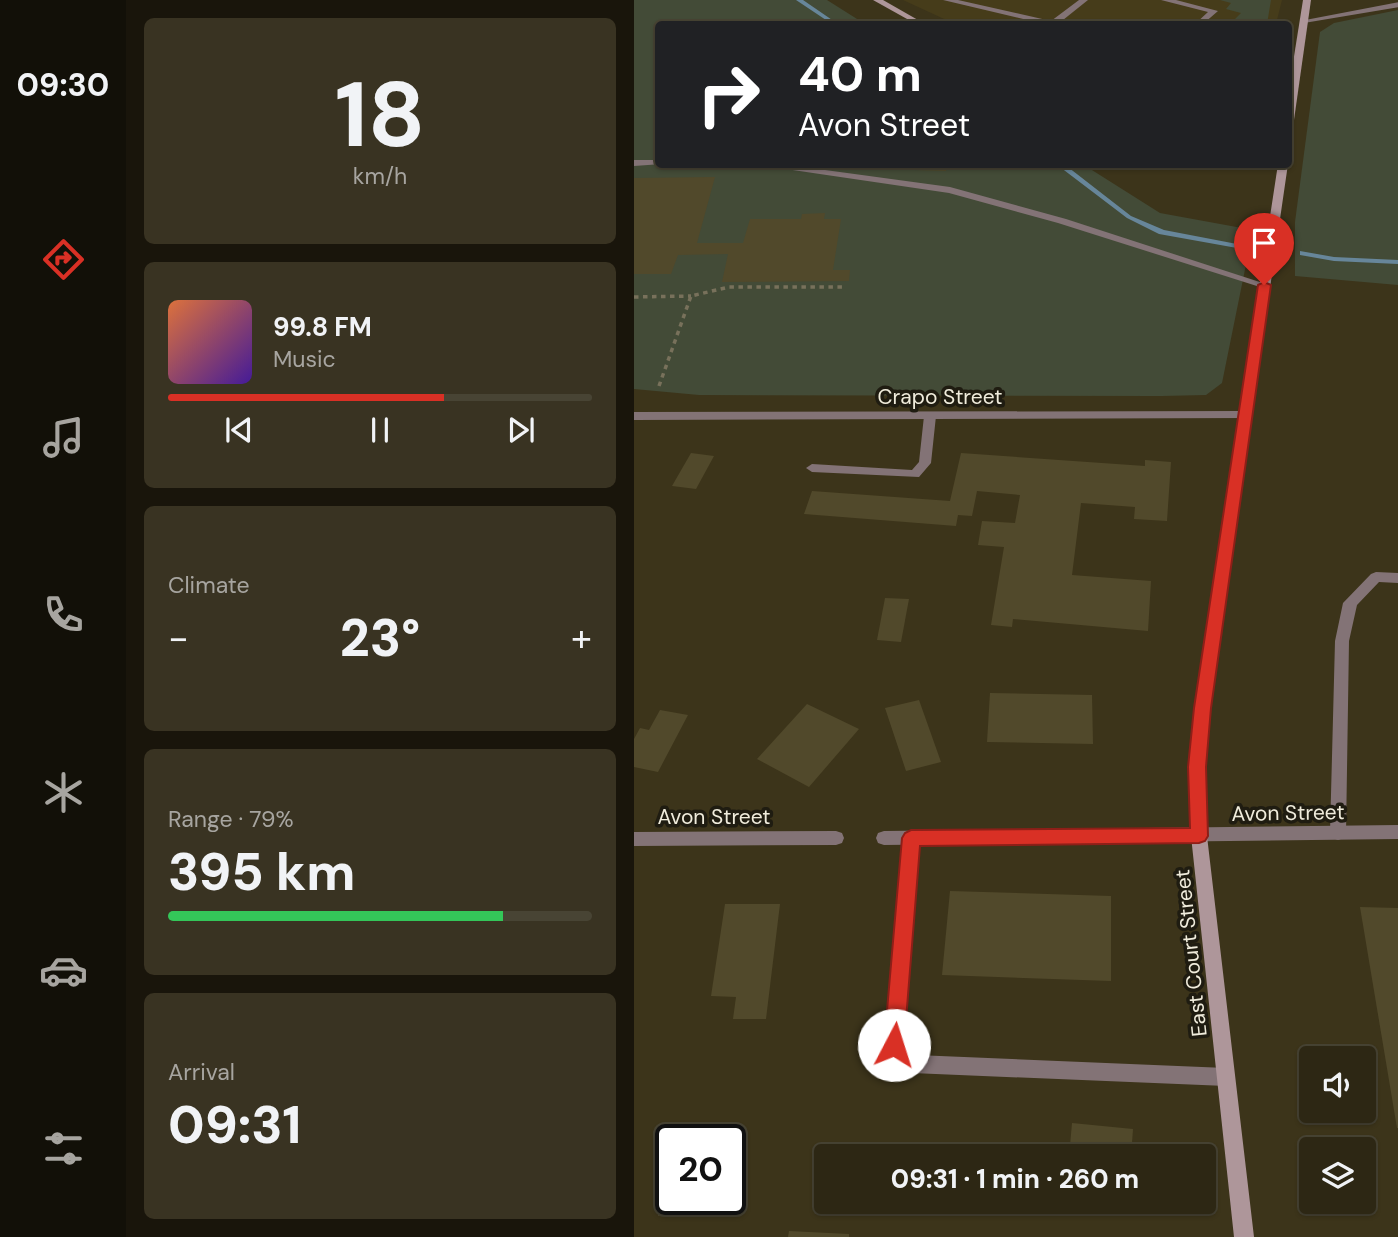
<!DOCTYPE html>
<html lang="en">
<head>
<meta charset="utf-8">
<style>
	:root { --surface:#2d2714; --page:#393322; --text:#f1f3f6; --muted:#a7a5a0; --line:#484434; --accent:#d93025 }
	body { margin:0; font-family:"DM Sans",sans-serif; background:var(--page); color:var(--text); height:100vh; display:flex; flex-direction:column; font-size:26px; white-space:nowrap }
	* { box-sizing:border-box; margin:0 }
	p { font-size:23px; color:var(--muted) }
	.icon { flex:none; width:38px; height:38px; fill:none; stroke:currentColor; stroke-width:2; stroke-linecap:round; stroke-linejoin:round }
	.map { position:relative; flex:1; overflow:hidden }
	.details { display:flex; flex-direction:column; gap:18px; padding:18px; background:#19150b; width:508px }
	.details>* { flex:none }
	.top-card { position:absolute; left:21px; top:21px; width:637px; height:147px; border-radius:7px; box-shadow:0 2px 5px #0004,0 0 0 2px var(--line); background:#202124; color:#fff; overflow:hidden }
	.controls { position:absolute; left:665px; top:1046px; display:grid; gap:14px }
	.controls a { display:grid; place-items:center; width:77px; height:77px; border-radius:7px; background:var(--surface); box-shadow:0 2px 5px #0004,0 0 0 2px var(--line); font-size:35px }
	.speed { position:absolute; left:21px; top:1124px; display:flex; gap:14px; font-size:35px; font-weight:700; text-align:center }
	.speed>* { display:grid; place-content:center; width:91px; height:91px; border-radius:50%; background:var(--surface); box-shadow:0 2px 5px #0004,0 0 0 2px var(--line); line-height:1 }
	.speed .limit { border:4px solid #111; border-radius:10px; background:#fff; color:#111 }
	.pin { position:absolute; display:grid; place-items:center; width:60px; height:60px; color:#fff; margin:-72px -30px; border-radius:50% 50% 50% 0; rotate:-45deg; box-shadow:0 0 7px #0007 }
	.pin .icon { rotate:45deg }
	.me { position:absolute; width:77px; margin:-38px; rotate:5deg; stroke-linejoin:round; filter:drop-shadow(0 0 5px #0008) }
	.turn { display:flex; align-items:center; gap:24px; height:147px; padding:0 28px; font-size:32px }
	.turn .icon { width:91px; height:91px; stroke-width:2.5 }
	.turn b { display:block; font-size:49px; line-height:60px }
	.big { font-size:52px; font-weight:800; line-height:1.1 }
	.details .card { flex:1; display:flex; flex-direction:column; justify-content:center; gap:10px; min-width:0; padding:0 24px; border-radius:10px; background:var(--page) }
	.details .dial { align-items:center; gap:0 }
	.dial b { font-size:91px; line-height:1 }
	.song { display:flex; align-items:center; gap:21px }
	.cover { width:84px; height:84px; border-radius:10px; background:linear-gradient(135deg,hsl(20 70% 55%),hsl(260 70% 35%)) }
	.played { height:7px; border-radius:4px; background:linear-gradient(90deg,var(--accent) 65%,var(--line) 65%) }
	.keys { display:flex; justify-content:space-around; direction:ltr }
	.heat { display:flex; justify-content:space-between; align-items:center; font-size:38px; direction:ltr }
	.charge { height:10px; border-radius:5px; background:linear-gradient(90deg,#34c759 79%,var(--line) 0) }
	.trip { position:absolute; left:180px; top:1144px; width:402px; height:70px; border-radius:7px; background:var(--surface); box-shadow:0 2px 5px #0004,0 0 0 2px var(--line); font-weight:800; line-height:70px; text-align:center }
	main { display:flex; flex:1; min-height:0 }
	.dock { display:flex; flex-direction:column; width:126px; justify-content:space-around; align-items:center; background:#121008; color:var(--muted) }
	.dock .icon { width:49px; height:49px }
	.dock .current { color:var(--accent) }
	.dock b { font-size:32px; color:var(--text) }
	.map>svg:first-child { display:block }
	.built { fill:#463c1a }
	.green { fill:#434b37 }
	.lines { fill:none; stroke-linecap:round; stroke-linejoin:round }
	.stream { fill:#67869a; fill-rule:evenodd }
	.building { fill:#51492b }
	.path { stroke:#78715b; stroke-width:3.5; stroke-dasharray:4.5 4.5; stroke-linecap:butt }
	.lane { fill:#837376; fill-rule:evenodd }
	.street { fill:#837376; fill-rule:evenodd }
	.secondary { fill:#ae969a; fill-rule:evenodd }
	.route { fill:#d93025; stroke:#8d1f18; stroke-width:2 }
	.labels { text-anchor:middle; stroke-width:7; stroke-linejoin:round; paint-order:stroke }
	.street-label { font-size:21px; fill:#f0ecdc; stroke:#1f1c11 }
</style>
</head>
<body>
<main>
<nav class="dock">
<b>09:30</b>
<svg class="icon current" aria-label="directions" viewBox="0 0 24 24"><path d="M12 3l9 9-9 9-9-9zM9 14v-3h6M13 9l2 2-2 2"/></svg>
<svg class="icon" aria-label="music" viewBox="0 0 24 24"><path d="M9 18V5l10-2v13"/><circle cx="6" cy="18" r="3"/><circle cx="16" cy="16" r="3"/></svg>
<svg class="icon" aria-label="phone" viewBox="0 0 24 24"><path d="M5 4h4l2 5-3 2q2 4 5 5l2-3 5 2v4C11 20 4 13 5 4z"/></svg>
<svg class="icon" aria-label="climate" viewBox="0 0 24 24"><path d="M12 3v18M4 7l16 10M4 17L20 7"/></svg>
<svg class="icon" aria-label="car" viewBox="0 0 24 24"><path d="M5 17H2v-5l4-1 3-4h7l3 4 3 1v5h-3M9 17h6M6 11h13"/><circle cx="7" cy="17" r="2"/><circle cx="17" cy="17" r="2"/></svg>
<svg class="icon" aria-label="filters" viewBox="0 0 24 24"><path d="M4 7h16M4 17h16"/><circle cx="9" cy="7" r="2"/><circle cx="15" cy="17" r="2"/></svg>
</nav>
<section class="details">
<div class="card dial"><b>18</b><p>km/h</p></div>
<div class="card">
<div class="song"><i class="cover"></i><div><b>99.8 FM</b><p>Music</p></div></div>
<div class="played"></div>
<div class="keys"><svg class="icon" aria-label="previous" viewBox="0 0 24 24"><path d="M18 5L8 12l10 7zM5 5v14"/></svg><svg class="icon" aria-label="pause" viewBox="0 0 24 24"><path d="M8 5v14M16 5v14"/></svg><svg class="icon" aria-label="next" viewBox="0 0 24 24"><path d="M6 5l10 7-10 7zM19 5v14"/></svg></div>
</div>
<div class="card"><p>Climate</p>
<div class="heat"><a>−</a><b class="big">23°</b><a>+</a></div>
</div>
<div class="card"><p>Range · 79%</p><b class="big">395 km</b><div class="charge"></div></div>
<div class="card"><p>Arrival</p><b class="big">09:31</b></div>
</section>
<div class="map">
<svg width="765" height="1237" viewBox="0 0 765 1237">
	<rect width="100%" height="100%" fill="#3c341a"/>
	<path class="built" d="M 269,0 L 648,0 L 642,24 L 321,24 Z"/>
	<g class="green">
		<path d="M 0,0 L 193,0 L 231,24 L 24,24 L 24,164 L 450,165 L 526,213 L 619,230 L 588,383 L 572,395 L 527,396 L 65,395 L 0,389 Z"/>
		<path d="M 586,0 L 637,0 L 633,24 L 596,24 L 607,13 L 592,9 L 597,3 Z"/>
		<path d="M 764,10 L 764,285 L 661,276 L 661,222 L 686,32 L 700,23 Z"/>
	</g>
	<g class="lines">
		<g class="stream">
			<path d="M 162,0 L 169,0 L 204,24 L 198,24 Z"/>
			<path d="M 422,164 L 430,164 L 497,216 L 530,230 L 603,244 L 607,246 L 603,248 L 525,234 L 493,218 Z"/>
			<path d="M 666,251 L 700,257 L 765,260 L 765,264 L 700,261 L 666,255 Z"/>
		</g>
	</g>
	<g class="building">
		<path d="M 251,164 L 313,164 L 312,171 L 250,169 Z"/>
		<path d="M 81,177 L 63,243 L 109,243 L 116,219 L 167,219 L 168,214 L 191,213 L 190,219 L 207,219 L 199,270 L 216,270 L 215,281 L 88,282 L 94,254 L 44,255 L 37,274 L 0,274 L 0,178 Z"/>
		<path d="M 57,453 L 80,456 L 62,489 L 38,486 Z"/>
		<path d="M 327,453 L 511,466 L 511,460 L 537,462 L 533,521 L 500,519 L 501,507 L 447,503 L 438,575 L 517,581 L 514,631 L 379,619 L 378,627 L 357,625 L 370,547 L 344,545 L 348,521 L 381,523 L 386,495 L 343,491 L 338,516 L 324,515 L 322,526 L 170,514 L 178,491 L 316,501 Z"/>
		<path d="M 251,598 L 275,599 L 267,642 L 243,640 Z"/>
		<path d="M 356,693 L 458,695 L 459,744 L 353,742 Z"/>
		<path d="M 285,700 L 307,762 L 272,771 L 251,708 Z"/>
		<path d="M 173,704 L 225,729 L 175,787 L 123,759 Z"/>
		<path d="M 26,710 L 54,715 L 24,772 L 0,767 L 0,739 L 6,728 L 15,730 Z"/>
		<path d="M 316,891 L 477,896 L 477,981 L 308,975 Z"/>
		<path d="M 91,904 L 146,904 L 132,1019 L 99,1019 L 102,997 L 77,996 Z"/>
		<path d="M 726,907 L 765,908 L 765,1128 L 763,1128 Z"/>
		<path d="M 438,1123 L 499,1129 L 497,1157 L 435,1157 Z"/>
		<path d="M 37,1152 L 37,1199 L 66,1199 L 66,1210 L 24,1216 L 26,1153 Z"/>
		<path d="M 155,1231 L 215,1234 L 215,1237 L 154,1237 Z"/>
	</g>
	<g class="lines">
		<g class="path">
			<path d="M 0,297 L 57,296"/>
			<path d="M 25,386 L 57,296 L 95,287 L 210,287"/>
		</g>
		<g class="lane">
			<path d="M 309,0 L 324,0 L 417,21 L 445,0 L 454,0 L 424,24 L 410,24 Z"/>
			<path d="M 527,0 L 542,0 L 584,11 L 569,24 L 561,24 L 574,12 Z"/>
			<path d="M 0,160 L 24,160 L 24,164 L 28,164 L 0,166 Z"/>
			<path d="M 117,164 L 147,164 L 316,187 L 432,219 L 635,285 L 630,288 L 626,287 L 424,223 L 315,193 Z"/>
			<path d="M 296,412 L 302,416 L 297,463 L 285,477 L 178,472 L 172,468 L 178,464 L 278,470 L 285,462 L 290,416 Z"/>
			<path d="M 742,572 L 765,573 L 765,583 L 745,582 L 723,605 L 715,641 L 712,833 L 710,838 L 704,840 L 698,838 L 696,833 L 701,641 L 709,603 L 737,574 Z"/>
			<path d="M 277,831 L 283,833 L 285,838 L 269,1042 L 282,1055 L 592,1068 L 598,1071 L 601,1077 L 598,1083 L 592,1086 L 278,1073 C 267,1068 256,1056 251,1045 L 269,838 L 271,833 Z"/>
		</g>
		<g class="street">
			<path d="M 765,2 L 765,7 L 670,23 L 666,21 Z"/>
			<path d="M 612,411 L 616,412 L 618,415 L 616,418 L 0,420 L 0,412 Z"/>
			<path d="M 765,825 L 765,839 L 250,845 L 244,843 L 242,838 L 244,833 L 250,831 Z"/>
			<path d="M 202,831 L 208,833 L 210,838 L 208,843 L 202,845 L 0,846 L 0,832 Z"/>
		</g>
		<g class="secondary">
			<path d="M 239,0 L 249,0 L 291,24 L 282,24 Z"/>
			<path d="M 669,0 L 677,0 L 659,127 L 654,130 L 654,94 Z"/>
			<path d="M 644,164 L 654,164 L 575,708 L 571,767 L 573,836 L 620,1237 L 600,1237 L 557,836 L 555,767 L 561,708 Z"/>
		</g>
	</g>
	<path class="route" d="M 630,282 L 637,285 L 577,708 L 572,767 L 574,836 L 571,841 L 565,843 L 286,846 L 270,1045 L 267,1052 L 260,1054 L 253,1052 L 250,1045 L 268,838 L 271,833 L 277,830 L 556,828 L 554,767 L 560,708 L 624,285 Z"/>
	<g class="labels">
		<g class="street-label">
			<text x="306" y="404">Crapo Street</text>
			<text transform="translate(654 813) rotate(-1)" y="7">Avon Street</text>
			<text x="80" y="824">Avon Street</text>
			<text transform="translate(557 953) rotate(-96)" y="7">East Court Street</text>
		</g>
	</g>
</svg>
<div class="controls">
<a><svg class="icon" aria-label="sound" viewBox="0 0 24 24"><path d="M4 9h4l5-4v14l-5-4H4zM17 9q2 3 0 6"/></svg></a>
<a><svg class="icon" aria-label="layers" viewBox="0 0 24 24"><path d="M12 4l9 5-9 5-9-5zM3 14l9 5 9-5"/></svg></a>
</div>
<div class="speed"><div class="limit">20</div></div>
<div class="pin" style="left:630px;top:285px;background:#d93025"><svg class="icon" aria-label="arrive" viewBox="0 0 24 24"><path d="M6 21V4h12l-3 4 3 4H6"/></svg></div>
<svg class="me" style="left:260px;top:1045px" viewBox="-20 -20 40 40"><circle r="19" fill="#fff"/><path d="M0-13L10 11 0 6-10 11z" fill="#d93025"/></svg>
<div class="trip">09:31 · 1 min · 260 m</div>
<div class="top-card">
<div class="turn"><svg class="icon" aria-label="right" viewBox="0 0 24 24"><path d="M7 20v-9h11M14 6l5 5-5 5"/></svg><div><b>40 m</b>Avon Street</div></div>
</div>
</div>
</main>
</body>
</html>
